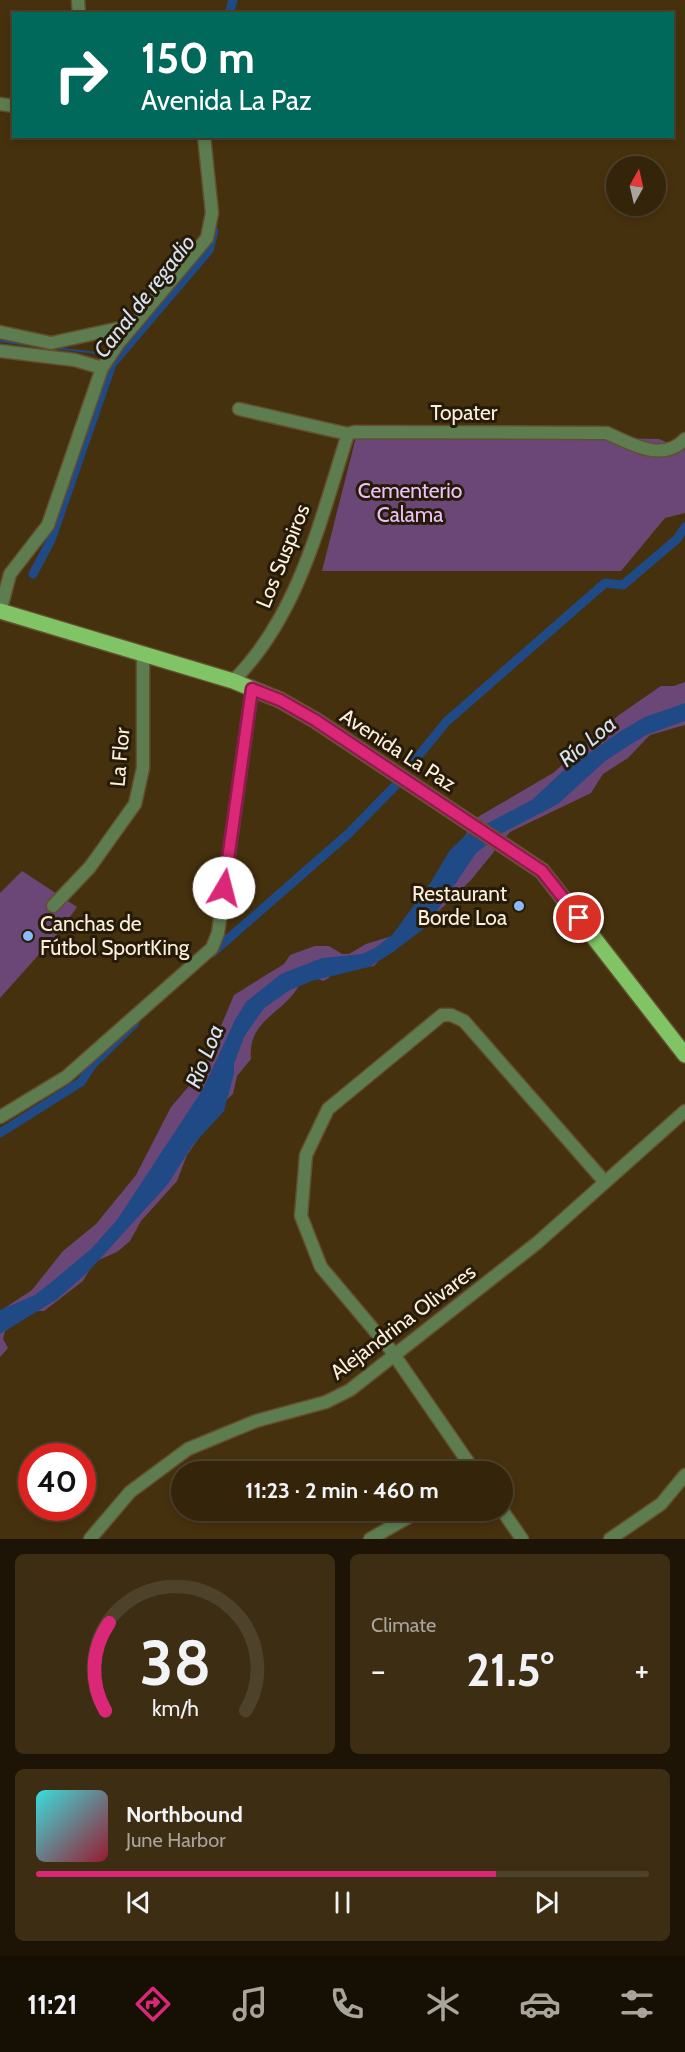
<!DOCTYPE html>
<html lang="en">
<head>
<meta charset="utf-8">
<style>
	:root { --surface:#34250a; --page:#3c2d13; --text:#f1f3f6; --muted:#a9a59c; --line:#4e422b; --accent:#db2777 }
	body { margin:0; font-family:Cabin,sans-serif; background:var(--page); color:var(--text); height:100vh; display:flex; flex-direction:column; font-size:22px; white-space:nowrap }
	* { box-sizing:border-box; margin:0 }
	p { font-size:20px; color:var(--muted) }
	.icon { flex:none; width:33px; height:33px; fill:none; stroke:currentColor; stroke-width:2; stroke-linecap:round; stroke-linejoin:round }
	.map { position:relative; height:1539px; overflow:hidden }
	.details { display:flex; flex-direction:column; gap:15px; padding:15px; background:#1d1406; flex:1 }
	.details>* { flex:none }
	.hud { position:absolute; left:12px; top:12px; width:662px; height:126px; border-radius:0px; box-shadow:0 3px 9px #0003,0 0 0 2px var(--line); background:#00695c; color:#fff; overflow:hidden }
	.needle { width:39px; rotate:8deg }
	.tools { position:absolute; left:606px; top:156px; display:grid; gap:12px }
	.tools a { display:grid; place-items:center; width:60px; height:60px; border-radius:50%; background:var(--surface); box-shadow:0 3px 9px #0003,0 0 0 2px var(--line); font-size:30px }
	.speed { position:absolute; left:18px; top:1443px; display:flex; gap:12px; font-size:30px; font-weight:700; text-align:center }
	.speed>* { display:grid; place-content:center; width:78px; height:78px; border-radius:50%; background:var(--surface); box-shadow:0 3px 9px #0003,0 0 0 2px var(--line); line-height:1 }
	.speed .limit { border:9px solid #d22; background:#fff; color:#111 }
	.pin { position:absolute; display:grid; place-items:center; width:51px; height:51px; color:#fff; margin:-26px; border:3px solid #fff; border-radius:50%; box-shadow:0 2px 6px #0007 }
	.me { position:absolute; width:66px; margin:-33px; rotate:8deg; stroke-linejoin:round; filter:drop-shadow(0 0 4px #0008) }
	.turn { display:flex; align-items:center; gap:21px; height:126px; padding:0 30px; font-size:27px }
	.turn .icon { width:78px; height:78px; stroke-width:2.5 }
	.turn b { display:block; font-size:42px; line-height:51px }
	.big { font-size:45px; font-weight:800; line-height:1.1 }
	.details .card { flex:1; display:flex; flex-direction:column; justify-content:center; gap:9px; min-width:0; padding:0 21px; border-radius:9px; background:var(--page) }
	.details .dial { align-items:center; gap:0 }
	.dial svg { height:156px; overflow:visible; fill:none; stroke:var(--line); stroke-width:7; stroke-linecap:round; text-anchor:middle }
	.dial text { fill:var(--text); stroke:none }
	.song { display:flex; align-items:center; gap:18px }
	.cover { width:72px; height:72px; border-radius:9px; background:linear-gradient(135deg,hsl(180 70% 55%),hsl(350 70% 35%)) }
	.played { height:6px; border-radius:3px; background:linear-gradient(90deg,var(--accent) 75%,var(--line) 75%) }
	.keys { display:flex; justify-content:space-around; direction:ltr }
	.heat { display:flex; justify-content:space-between; align-items:center; font-size:33px; direction:ltr }
	.details .tiles { flex:1; display:grid; gap:15px; grid-template-columns:1fr 1fr }
	.card:last-child { grid-column:span 2 }
	.trip { position:absolute; left:171px; top:1461px; width:342px; height:60px; border-radius:30px; background:var(--surface); box-shadow:0 3px 9px #0003,0 0 0 2px var(--line); font-weight:800; line-height:60px; text-align:center }
	.dock { display:flex; height:96px; justify-content:space-around; align-items:center; background:#150f04; color:var(--muted) }
	.dock .icon { width:42px; height:42px }
	.dock .on { color:var(--accent) }
	.dock b { font-size:27px; color:var(--text) }
	.map>svg:first-child { display:block }
	.green { fill:#6b4777 }
	.water { fill:#1f4a85 }
	.lines { fill:none; stroke-linecap:round; stroke-linejoin:round }
	.stream { stroke:#1f4a85; stroke-width:2 }
	.canal { stroke:#1f4a85; stroke-width:9 }
	.minor-casing { stroke:#634f2f; stroke-width:15 }
	.major-casing { stroke:#634f2f; stroke-width:18 }
	.minor { stroke:#5d7d51; stroke-width:12 }
	.major { stroke:#80c465; stroke-width:15 }
	.route-casing { stroke:#8e194d; stroke-width:15 }
	.route { stroke:#db2777; stroke-width:10 }
	.poi-dot { fill:#8bbafc; stroke:#261b08; stroke-width:2 }
	.labels { text-anchor:middle; stroke-width:6; stroke-linejoin:round; paint-order:stroke }
	.street-label { font-size:21px; fill:#fdefdc; stroke:#261b08 }
	.park-label { font-size:21px; fill:#ebc3f8; stroke:#261b08 }
	.poi-label { font-size:21px; fill:#fdefdc; stroke:#261b08; text-anchor:end }
	.water-label { font-size:22px; font-style:italic; fill:#d7e3f5; stroke:#261b08 }
</style>
</head>
<body>
<div class="map">
<svg width="685" height="1539" viewBox="0 0 685 1539">
	<rect width="100%" height="100%" fill="#46310e"/>
	<g class="green">
		<path d="M 357,433 L 659,439 L 685,450 L 685,513 L 665,518 L 621,571 L 322,571 Z"/>
		<path d="M 685,682 L 685,725 L 650,735 L 628,758 L 603,774 L 591,793 L 510,832 L 471,880 L 417,932 L 387,951 L 374,966 L 332,971 L 329,978 L 323,981 L 313,977 L 300,983 C 288,1012 247,1018 251,1059 L 237,1076 L 233,1094 L 223,1103 L 187,1155 L 177,1181 L 141,1221 L 130,1241 L 117,1252 L 94,1262 L 83,1281 L 44,1311 L 34,1311 L 5,1331 L 3,1339 L 8,1348 L 0,1357 L 0,1311 L 32,1290 L 63,1251 L 96,1224 L 136,1175 L 171,1107 L 202,1071 L 234,995 L 284,964 L 290,955 L 315,946 L 329,946 L 342,954 L 349,954 L 366,944 L 405,932 L 476,818 L 553,773 L 619,715 L 661,686 L 674,686 Z"/>
		<path d="M 22,871 L 77,907 L 60,931 L 0,998 L 0,893 Z"/>
	</g>
	<path class="water" d="M 685,703 L 685,721 L 646,735 L 625,748 L 604,762 L 558,804 L 502,833 L 476,853 L 433,917 L 422,930 L 393,952 L 369,967 L 312,981 L 290,990 L 264,1008 L 244,1037 L 234,1064 L 234,1074 L 224,1111 L 192,1146 L 168,1184 L 87,1273 L 56,1300 L 0,1334 L 0,1310 L 35,1295 L 54,1280 L 92,1248 L 117,1220 L 203,1089 L 235,1020 L 246,1002 L 281,974 L 322,958 L 362,954 L 375,948 L 393,934 L 431,882 L 450,850 L 467,834 L 532,800 L 563,771 L 621,731 L 645,717 Z"/>
	<g class="lines">
		<g class="stream">
			<path d="M 0,341 L 35,346"/>
			<path d="M 53,348 L 107,354"/>
		</g>
		<g class="canal">
			<path d="M 229,14 L 233,0"/>
			<path d="M 33,574 L 51,540 L 112,364 L 209,250 L 214,231"/>
			<path d="M 411,765 L 446,722 L 605,583 L 623,585 L 677,539 L 685,527"/>
			<path d="M 212,953 L 348,834 L 396,785"/>
			<path d="M 0,1133 L 81,1082 L 92,1065 L 135,1023"/>
		</g>
		<g class="minor-casing">
			<g id="minor">
				<path d="M 78,0 L 79,14"/>
				<path d="M 0,104 L 14,106"/>
				<path d="M 0,332 L 51,343 L 134,325"/>
				<path d="M 0,351 L 75,360 L 102,368"/>
				<path d="M 239,409 L 348,434 L 354,432 L 607,433 C 631,444 663,463 685,439"/>
				<path d="M 0,612 L 10,574 L 48,525 L 102,368 L 118,344 L 207,238 L 212,213 L 204,136"/>
				<path d="M 233,681 C 299,615 320,521 348,434"/>
				<path d="M 53,906 L 90,867 L 135,804 L 143,768 L 143,654"/>
				<path d="M 0,1117 L 66,1077 L 212,948 L 218,933 L 252,689"/>
				<path d="M 475,1472 L 390,1349 L 321,1267 L 301,1216 L 306,1155 L 328,1109 L 442,1015 L 451,1015 L 464,1021 L 604,1181"/>
				<path d="M 502,1510 L 522,1539"/>
				<path d="M 90,1539 L 130,1492 L 188,1449 L 256,1421 L 326,1402 L 350,1390 L 537,1243 L 685,1111"/>
				<path d="M 370,1539 L 421,1510"/>
				<path d="M 610,1539 L 661,1504 L 685,1475"/>
			</g>
		</g>
		<g class="major-casing">
			<path id="major" d="M 0,611 L 233,681 L 280,700 L 315,720 L 542,871 L 685,1055"/>
		</g>
		<use href="#minor" class="minor"/>
		<use href="#major" class="major"/>
	</g>
	<g class="lines">
		<g class="route-casing">
			<path id="route" d="M 224,888 L 252,689 L 280,700 L 315,720 L 542,871 L 579,918"/>
		</g>
		<use href="#route" class="route"/>
	</g>
	<g class="poi-dot">
		<circle cx="519" cy="906" r="6"/>
		<circle cx="28" cy="936" r="6"/>
	</g>
	<g class="labels">
		<g class="street-label">
			<text x="464" y="420">Topater</text>
			<text transform="translate(283 556) rotate(-68)" y="7">Los Suspiros</text>
			<text transform="translate(398 750) rotate(33)" y="7">Avenida La Paz</text>
			<text transform="translate(120 757) rotate(-85)" y="7">La Flor</text>
			<text transform="translate(403 1322) rotate(-37)" y="7">Alejandrina Olivares</text>
		</g>
		<g class="park-label">
			<text x="410" y="498">Cementerio<tspan x="410" dy="24">Calama</tspan></text>
		</g>
		<g class="poi-label">
			<text x="507" y="901">Restaurant<tspan x="507" dy="24">Borde Loa</tspan></text>
			<text x="40" y="931" text-anchor="start">Canchas de<tspan x="40" dy="24">Fútbol SportKing</tspan></text>
		</g>
		<g class="water-label">
			<text transform="translate(144 296) rotate(-52)" y="8">Canal de regadio</text>
			<text transform="translate(587 741) rotate(-39)" y="8">Río Loa</text>
			<text transform="translate(204 1056) rotate(-68)" y="8">Río Loa</text>
		</g>
	</g>
</svg>
<div class="tools">
<a><svg class="needle" viewBox="-14 -14 28 28"><path d="M0-13l5 13h-10z" fill="#e53935"/><path d="M0 13l5-13h-10z" fill="#a9a59c"/></svg></a>
</div>
<div class="speed"><div class="limit">40</div></div>
<div class="pin" style="left:579px;top:918px;background:#d93025"><svg class="icon" aria-label="arrive" viewBox="0 0 24 24"><path d="M6 21V4h12l-3 4 3 4H6"/></svg></div>
<svg class="me" style="left:224px;top:888px" viewBox="-20 -20 40 40"><circle r="19" fill="#fff"/><path d="M0-13L10 11 0 6-10 11z" fill="#db2777"/></svg>
<div class="trip">11:23 · 2 min · 460 m</div>
<div class="hud">
<div class="turn"><svg class="icon" aria-label="right" viewBox="0 0 24 24"><path d="M7 20v-9h11M14 6l5 5-5 5"/></svg><div><b>150 m</b>Avenida La Paz</div></div>
</div>
</div>
<section class="details">
<div class="tiles">
<div class="card dial"><svg viewBox="0 0 100 80">
<path d="M14 69A42 42 0 1 1 86 69"/>
<path d="M14 69A42 42 0 0 1 16 24" stroke="#db2777"/>
<text x="50" y="56" font-size="32" font-weight="700">38</text>
<text x="50" y="72" font-size="11">km/h</text>
</svg></div>
<div class="card"><p>Climate</p>
<div class="heat"><a>−</a><b class="big">21.5°</b><a>+</a></div>
</div>
<div class="card">
<div class="song"><i class="cover"></i><div><b>Northbound</b><p>June Harbor</p></div></div>
<div class="played"></div>
<div class="keys"><svg class="icon" aria-label="previous" viewBox="0 0 24 24"><path d="M18 5L8 12l10 7zM5 5v14"/></svg><svg class="icon" aria-label="pause" viewBox="0 0 24 24"><path d="M8 5v14M16 5v14"/></svg><svg class="icon" aria-label="next" viewBox="0 0 24 24"><path d="M6 5l10 7-10 7zM19 5v14"/></svg></div>
</div>
</div>
</section>
<nav class="dock">
<b>11:21</b>
<svg class="icon on" aria-label="directions" viewBox="0 0 24 24"><path d="M12 3l9 9-9 9-9-9zM9 14v-3h6M13 9l2 2-2 2"/></svg>
<svg class="icon" aria-label="music" viewBox="0 0 24 24"><path d="M9 18V5l10-2v13"/><circle cx="6" cy="18" r="3"/><circle cx="16" cy="16" r="3"/></svg>
<svg class="icon" aria-label="phone" viewBox="0 0 24 24"><path d="M5 4h4l2 5-3 2q2 4 5 5l2-3 5 2v4C11 20 4 13 5 4z"/></svg>
<svg class="icon" aria-label="climate" viewBox="0 0 24 24"><path d="M12 3v18M4 7l16 10M4 17L20 7"/></svg>
<svg class="icon" aria-label="car" viewBox="0 0 24 24"><path d="M5 17H2v-5l4-1 3-4h7l3 4 3 1v5h-3M9 17h6M6 11h13"/><circle cx="7" cy="17" r="2"/><circle cx="17" cy="17" r="2"/></svg>
<svg class="icon" aria-label="filters" viewBox="0 0 24 24"><path d="M4 7h16M4 17h16"/><circle cx="9" cy="7" r="2"/><circle cx="15" cy="17" r="2"/></svg>
</nav>
</body>
</html>
